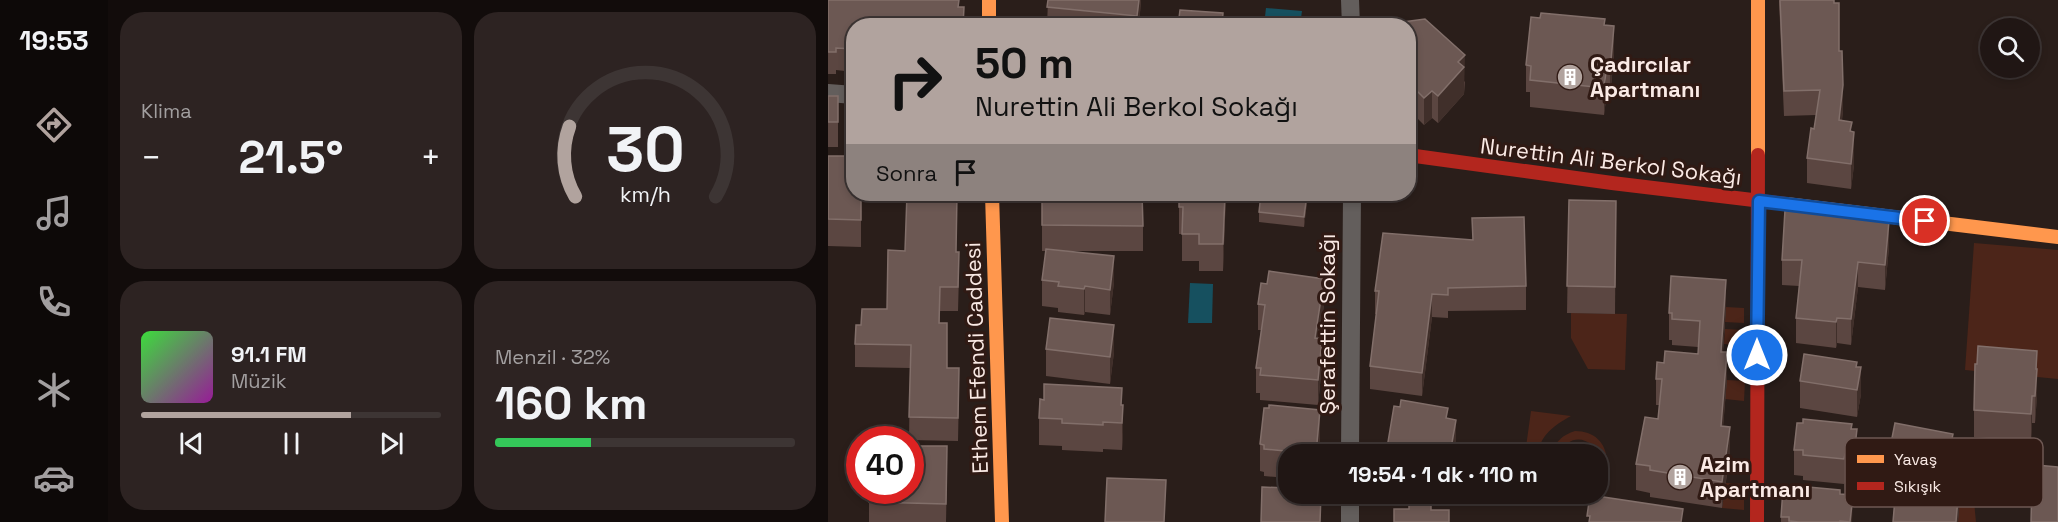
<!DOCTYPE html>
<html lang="tr">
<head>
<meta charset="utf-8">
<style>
	:root { --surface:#201614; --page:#2d2322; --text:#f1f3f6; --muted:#a29fa0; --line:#3d3534; --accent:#b1a39e }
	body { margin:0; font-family:"Space Grotesk",sans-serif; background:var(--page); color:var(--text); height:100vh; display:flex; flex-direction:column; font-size:22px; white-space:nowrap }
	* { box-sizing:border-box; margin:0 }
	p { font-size:20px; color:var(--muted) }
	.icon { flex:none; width:33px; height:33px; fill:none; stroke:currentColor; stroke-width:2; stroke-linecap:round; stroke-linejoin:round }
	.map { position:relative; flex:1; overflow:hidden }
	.panel { display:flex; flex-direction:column; gap:12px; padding:12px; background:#120c0b; width:720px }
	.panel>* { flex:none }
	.hud { position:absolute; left:18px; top:18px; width:570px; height:183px; border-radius:24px; box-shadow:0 3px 9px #0003,0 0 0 2px var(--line); background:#b1a39e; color:#111; overflow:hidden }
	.tools { position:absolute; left:1152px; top:18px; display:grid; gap:12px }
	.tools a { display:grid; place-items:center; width:60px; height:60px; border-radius:50%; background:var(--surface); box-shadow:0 3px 9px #0003,0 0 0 2px var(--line); font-size:30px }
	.speed { position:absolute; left:18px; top:426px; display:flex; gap:12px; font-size:30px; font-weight:700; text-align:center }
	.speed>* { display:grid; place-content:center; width:78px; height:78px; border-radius:50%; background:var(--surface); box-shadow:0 3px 9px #0003,0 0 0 2px var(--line); line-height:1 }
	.speed .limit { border:9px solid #d22; background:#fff; color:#111 }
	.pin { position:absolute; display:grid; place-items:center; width:51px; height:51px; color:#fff; margin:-26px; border:3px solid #fff; border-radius:50%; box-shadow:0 2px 6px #0007 }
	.me { position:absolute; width:66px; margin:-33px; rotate:0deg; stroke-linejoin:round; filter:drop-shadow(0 0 4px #0008) }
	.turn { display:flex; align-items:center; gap:21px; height:126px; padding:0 30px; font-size:27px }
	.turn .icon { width:78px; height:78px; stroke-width:2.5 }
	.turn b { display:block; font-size:42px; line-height:51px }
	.then { display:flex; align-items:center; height:57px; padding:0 30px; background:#0003; gap:12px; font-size:22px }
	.big { font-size:45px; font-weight:700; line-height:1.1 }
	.panel .widget { flex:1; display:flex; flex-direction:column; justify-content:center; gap:9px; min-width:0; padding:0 21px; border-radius:24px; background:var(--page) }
	.panel .dial { align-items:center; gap:0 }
	.dial svg { height:156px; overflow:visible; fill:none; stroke:var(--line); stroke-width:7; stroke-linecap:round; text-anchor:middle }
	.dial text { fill:var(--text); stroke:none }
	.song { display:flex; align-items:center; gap:18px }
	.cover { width:72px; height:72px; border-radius:9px; background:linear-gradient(135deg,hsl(120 70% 55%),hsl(300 70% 35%)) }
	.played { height:6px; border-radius:3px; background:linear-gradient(90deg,var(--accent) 70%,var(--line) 70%) }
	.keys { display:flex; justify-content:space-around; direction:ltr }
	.heat { display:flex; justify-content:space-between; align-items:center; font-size:33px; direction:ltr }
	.charge { height:9px; border-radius:4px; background:linear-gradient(90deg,#34c759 32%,var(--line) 0) }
	.panel .tiles { flex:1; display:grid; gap:12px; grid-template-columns:repeat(2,1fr) }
	.trip { position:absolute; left:450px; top:444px; width:330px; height:60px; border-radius:24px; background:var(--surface); box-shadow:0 3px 9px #0003,0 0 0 2px var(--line); font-weight:700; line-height:60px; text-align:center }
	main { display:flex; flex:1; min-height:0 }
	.dock { display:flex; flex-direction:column; width:108px; justify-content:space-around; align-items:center; background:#0d0908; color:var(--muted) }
	.dock .icon { width:42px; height:42px }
	.dock .current { color:var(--accent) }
	.dock b { font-size:27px; color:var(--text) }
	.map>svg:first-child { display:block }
	.green { fill:#4c2519 }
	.water { fill:#16505f }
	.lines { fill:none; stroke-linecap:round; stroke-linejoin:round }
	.street { stroke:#635e5c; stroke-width:18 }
	.slow { stroke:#ff974d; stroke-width:14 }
	.jam { stroke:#b3261e; stroke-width:14 }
	.wall { fill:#5b4641 }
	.shaded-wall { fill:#402f2a }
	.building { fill:#6c5853; stroke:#826f6a; stroke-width:1.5 }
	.route-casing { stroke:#114b97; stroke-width:15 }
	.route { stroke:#1a73e8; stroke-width:10 }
	.labels { text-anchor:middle; stroke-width:6; stroke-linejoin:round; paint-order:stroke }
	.poi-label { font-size:22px; font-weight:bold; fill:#faeae5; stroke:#301a14; text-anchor:start }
	.street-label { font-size:22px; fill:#faeae5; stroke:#301a14 }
	.key { fill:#301a14; stroke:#6d5853; stroke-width:1.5 }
	.key-label { font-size:16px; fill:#faeae5 }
</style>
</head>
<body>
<main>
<nav class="dock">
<b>19:53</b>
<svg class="icon current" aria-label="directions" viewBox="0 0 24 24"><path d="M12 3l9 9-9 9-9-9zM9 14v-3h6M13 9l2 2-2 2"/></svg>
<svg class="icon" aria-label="music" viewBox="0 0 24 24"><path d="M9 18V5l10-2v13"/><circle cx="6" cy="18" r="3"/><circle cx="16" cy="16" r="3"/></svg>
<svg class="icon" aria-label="phone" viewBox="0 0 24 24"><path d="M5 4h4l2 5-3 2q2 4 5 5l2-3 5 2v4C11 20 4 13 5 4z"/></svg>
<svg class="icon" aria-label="climate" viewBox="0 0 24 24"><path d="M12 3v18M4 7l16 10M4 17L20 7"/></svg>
<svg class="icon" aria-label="car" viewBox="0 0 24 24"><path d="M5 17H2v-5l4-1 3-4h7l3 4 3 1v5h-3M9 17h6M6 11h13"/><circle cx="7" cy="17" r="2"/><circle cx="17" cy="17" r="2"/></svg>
</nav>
<section class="panel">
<div class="tiles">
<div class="widget"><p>Klima</p>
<div class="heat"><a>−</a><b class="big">21.5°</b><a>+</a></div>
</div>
<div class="widget dial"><svg viewBox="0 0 100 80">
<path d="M14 69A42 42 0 1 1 86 69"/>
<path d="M14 69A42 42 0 0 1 11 33" stroke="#b1a39e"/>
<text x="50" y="56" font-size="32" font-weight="700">30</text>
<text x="50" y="72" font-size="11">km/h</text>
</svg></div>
<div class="widget">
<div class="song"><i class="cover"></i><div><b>91.1 FM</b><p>Müzik</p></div></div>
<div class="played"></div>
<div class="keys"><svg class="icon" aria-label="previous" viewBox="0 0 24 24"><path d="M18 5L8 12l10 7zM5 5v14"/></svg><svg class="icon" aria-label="pause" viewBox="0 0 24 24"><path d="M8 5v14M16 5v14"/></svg><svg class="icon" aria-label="next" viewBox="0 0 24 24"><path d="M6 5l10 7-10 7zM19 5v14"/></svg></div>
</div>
<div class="widget"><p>Menzil · 32%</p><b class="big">160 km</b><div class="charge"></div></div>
</div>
</section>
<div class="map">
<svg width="1230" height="522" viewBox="0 0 1230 522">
	<rect width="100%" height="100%" fill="#2a1e1a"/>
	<g class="green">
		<path d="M 1146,243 L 1230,250 L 1230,379 L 1137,370 Z"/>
		<path d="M 898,307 L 916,308 L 916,323 L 897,322 Z"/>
		<path d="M 743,313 L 799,314 L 797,370 L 760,369 L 743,338 Z"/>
		<path d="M 897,329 L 916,330 L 916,346 L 896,344 Z"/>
		<path d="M 899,380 L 917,381 L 916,401 L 897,399 Z"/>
		<path d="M 703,411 L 743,416 C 725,426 714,434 709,454 L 697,454 Z"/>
		<path d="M 747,431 C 766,431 778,442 779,461 L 772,460 C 767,437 741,431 732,454 L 724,454 C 727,441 735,435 747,431 Z"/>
		<path d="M 898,483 L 916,484 L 916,510 L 894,508 Z"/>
		<path d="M 1129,490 L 1145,491 L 1148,522 L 1130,522 L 1132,495 Z"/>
	</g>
	<g class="water">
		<path d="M 438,8 L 474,11 L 472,25 L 436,25 Z"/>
		<path d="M 362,283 L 385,284 L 384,323 L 360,323 Z"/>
	</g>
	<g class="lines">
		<g class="street">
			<path d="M 522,0 L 523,26"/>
			<path d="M 0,93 L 26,95"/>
			<path d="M 522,454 L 524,194"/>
			<path d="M 522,522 L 522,494"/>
		</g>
		<g class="slow">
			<path d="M 161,0 L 161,26"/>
			<path d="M 930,155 L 930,0"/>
			<path d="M 164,194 L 174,522"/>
			<path d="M 958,204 L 1230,237"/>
		</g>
		<g class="jam">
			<path d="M 580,155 L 784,183 L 958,204"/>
			<path d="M 929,522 L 930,155"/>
		</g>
	</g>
	<g class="wall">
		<path d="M 0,0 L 132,7 L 136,26 L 26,26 L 26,72 L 8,70 L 8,74 L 0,74 Z"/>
		<path d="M 220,0 L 313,0 L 311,26 L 219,26 Z"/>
		<path d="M 951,0 L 1011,51 L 1015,110 L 1014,120 L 1024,132 L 1026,165 L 1023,189 L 979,183 L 979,158 L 986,129 L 988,115 L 956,116 Z"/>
		<path d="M 777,25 L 786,53 L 782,99 L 778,99 L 776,115 L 702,107 L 702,92 L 698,92 L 698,65 Z"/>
		<path d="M 580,26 L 637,82 L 636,94 L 610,123 L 604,118 L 596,125 L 580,109 Z"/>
		<rect x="0" y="96" width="10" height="51"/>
		<path d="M 0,156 L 33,194 L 33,247 L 0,246 Z"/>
		<path d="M 214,194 L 315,226 L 315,251 L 238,251 L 286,282 L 282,315 L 257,312 L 256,315 L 230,312 L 230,308 L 214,306 L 214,280 L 218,251 L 214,251 Z"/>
		<path d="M 351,194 L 398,194 L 395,271 L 371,271 L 371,261 L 354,261 L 354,234 L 351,234 Z"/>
		<path d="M 433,194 L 480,194 L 476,227 L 431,222 L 431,212 Z"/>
		<path d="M 741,200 L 788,201 L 787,314 L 739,313 Z"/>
		<path d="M 995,215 L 1061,247 L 1057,290 L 1030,287 L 1023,345 L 1009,343 L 1008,348 L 968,343 L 968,318 L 971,286 L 954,285 L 954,260 Z"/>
		<path d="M 555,233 L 698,286 L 698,310 L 620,311 L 620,318 L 604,317 L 594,396 L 542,389 L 542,366 L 548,314 L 547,314 L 547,291 Z"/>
		<path d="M 129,252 L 131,275 L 130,311 L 112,311 L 112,323 L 119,368 L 131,392 L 130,441 L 82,440 L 81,440 L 82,368 L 27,367 L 27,344 L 33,325 L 59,309 Z"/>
		<path d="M 430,304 L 496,305 L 491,338 L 494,364 L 490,405 L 432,400 L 432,393 L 428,393 L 428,368 L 433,330 L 430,330 Z"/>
		<path d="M 898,307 L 895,352 L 899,379 L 895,426 L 902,454 L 894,508 L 822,497 L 822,493 L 808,490 L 808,464 L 830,419 L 831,405 L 828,405 L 828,379 L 836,363 L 870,354 L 870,347 L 844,345 L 844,340 L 841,340 L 841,313 Z"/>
		<path d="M 218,349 L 286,352 L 282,384 L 218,376 Z"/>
		<path d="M 1209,351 L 1209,396 L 1207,423 L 1204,423 L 1203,441 L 1146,437 L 1146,410 Z"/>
		<path d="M 1029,367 L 1033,394 L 1029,417 L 972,408 L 972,381 Z"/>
		<path d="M 294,405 L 295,432 L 294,450 L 275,449 L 275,452 L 234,450 L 234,446 L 211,445 L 211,418 Z"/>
		<path d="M 1067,423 L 1125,456 L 1123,467 L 1129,473 L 1132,495 L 1130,522 L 1065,522 L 1070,461 L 1064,460 L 1064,438 Z"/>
		<path d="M 1024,429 L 1029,455 L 1026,481 L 1017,480 L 1016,484 L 975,480 L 975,476 L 966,475 L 966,450 Z"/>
		<path d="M 492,437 L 490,454 L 460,454 L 460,478 L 436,476 L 436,472 L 432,471 L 432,444 Z"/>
		<path d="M 119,473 L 118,522 L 41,522 L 41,490 Z"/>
		<path d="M 590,494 L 611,494 L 611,496 Z"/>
		<path d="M 1012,494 L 1024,522 L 953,522 L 953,517 Z"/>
	</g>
	<g class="shaded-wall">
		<path d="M 311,0 L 313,0 L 311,26 L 309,26 Z"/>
		<path d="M 786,26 L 786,53 L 782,99 L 782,72 Z"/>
		<path d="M 637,55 L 636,94 L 610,123 L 610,96 L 630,62 Z"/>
		<path d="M 778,72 L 778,99 L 776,115 L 776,88 Z"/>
		<path d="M 1015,85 L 1015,110 L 1011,145 L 1011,120 Z"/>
		<path d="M 604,91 L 604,118 L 596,125 L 596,98 Z"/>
		<path d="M 1026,132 L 1026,165 L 1023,189 L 1023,164 Z"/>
		<path d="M 397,194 L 398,194 L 395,271 L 395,244 Z"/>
		<path d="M 479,194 L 480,194 L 476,227 L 476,217 Z"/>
		<path d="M 1061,221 L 1061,247 L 1057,290 L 1057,265 Z"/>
		<path d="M 286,256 L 286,282 L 282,315 L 282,290 Z"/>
		<path d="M 1030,262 L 1030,287 L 1023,345 L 1023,319 Z"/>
		<path d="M 496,279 L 496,305 L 487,364 L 487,338 Z"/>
		<path d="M 898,280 L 898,307 L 893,378 L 893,352 Z"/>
		<path d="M 257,286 L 257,312 L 256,315 L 256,289 Z"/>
		<path d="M 604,294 L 604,317 L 594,396 L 594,373 Z"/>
		<path d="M 1009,318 L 1009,343 L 1008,348 L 1008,322 Z"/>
		<path d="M 286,325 L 286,352 L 282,384 L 282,357 Z"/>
		<path d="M 494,339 L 494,364 L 490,405 L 490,380 Z"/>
		<path d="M 1209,351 L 1209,396 L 1207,423 L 1208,369 Z"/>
		<path d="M 899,352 L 899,379 L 893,453 L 893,426 Z"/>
		<path d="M 1033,367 L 1033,394 L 1029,417 L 1029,390 Z"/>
		<path d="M 1204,396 L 1204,423 L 1203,441 L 1203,414 Z"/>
		<path d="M 295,405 L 295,432 L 294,450 L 294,423 Z"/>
		<path d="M 492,410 L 492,437 L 490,454 L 488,454 Z"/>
		<path d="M 628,420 L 628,447 L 626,454 L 622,454 Z"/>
		<path d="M 902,427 L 902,454 L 894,508 L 894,482 Z"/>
		<path d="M 1029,429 L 1029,455 L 1026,481 L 1026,455 Z"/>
		<path d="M 1125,434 L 1125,456 L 1118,489 L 1118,467 Z"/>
		<path d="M 1017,454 L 1017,480 L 1016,484 L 1016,459 Z"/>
		<path d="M 1132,473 L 1132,495 L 1130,522 L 1128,522 Z"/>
		<path d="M 1025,495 L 1024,522 L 1022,522 Z"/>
	</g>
	<g class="building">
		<path d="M 0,0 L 131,0 L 130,7 L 136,7 L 135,26 L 26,26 L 26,49 L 8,48 L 8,52 L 0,52 Z"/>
		<path d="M 220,0 L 311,0 L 309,16 L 219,7 Z"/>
		<path d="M 952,0 L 1006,0 L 1006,3 L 1011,3 L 1011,51 L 1014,51 L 1015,85 L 1011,120 L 1024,122 L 1022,131 L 1026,132 L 1023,164 L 979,158 L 983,128 L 986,129 L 992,90 L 956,91 Z"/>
		<path d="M 352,10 L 395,13 L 394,26 L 350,26 Z"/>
		<path d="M 713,13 L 777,19 L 776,25 L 786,26 L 782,72 L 778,72 L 776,88 L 702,80 L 703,66 L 698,65 L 703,17 L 712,18 Z"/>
		<path d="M 597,19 L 637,55 L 630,62 L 636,67 L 610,96 L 604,91 L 596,98 L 580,82 L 580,26 L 573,26 L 575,22 Z"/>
		<rect x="0" y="96" width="10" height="26"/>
		<path d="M 0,156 L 26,156 L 26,194 L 33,194 L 33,220 L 0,219 Z"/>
		<path d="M 79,194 L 129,194 L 128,252 L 131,252 L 130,287 L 112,287 L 111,323 L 119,323 L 119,368 L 131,368 L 130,418 L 81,417 L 83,345 L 27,344 L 28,325 L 33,325 L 34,309 L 59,309 L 60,250 L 77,251 Z"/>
		<path d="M 214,194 L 314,194 L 315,226 L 214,225 Z"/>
		<path d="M 351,194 L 397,194 L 395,244 L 371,244 L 371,234 L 354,234 L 355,207 L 351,207 Z"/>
		<path d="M 433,194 L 479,194 L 476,217 L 431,212 Z"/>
		<path d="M 741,200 L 788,201 L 787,287 L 739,286 Z"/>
		<path d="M 957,210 L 995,211 L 995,215 L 1061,221 L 1057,265 L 1030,262 L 1023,319 L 1009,318 L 1008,322 L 968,318 L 974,260 L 954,260 Z"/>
		<path d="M 696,217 L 698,286 L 620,288 L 620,295 L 604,294 L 594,373 L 542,366 L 551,291 L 547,291 L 555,233 L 645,240 L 644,218 Z"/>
		<path d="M 218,249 L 286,256 L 282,290 L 257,286 L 256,289 L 230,286 L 231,282 L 214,280 Z"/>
		<path d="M 441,271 L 496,279 L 487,338 L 494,339 L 490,380 L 432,375 L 433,368 L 428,368 L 437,305 L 430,304 L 433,283 L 439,284 Z"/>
		<path d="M 843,276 L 898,280 L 893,352 L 899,352 L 893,426 L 902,427 L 894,482 L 822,470 L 822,466 L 808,464 L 817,417 L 830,419 L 834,379 L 828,379 L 829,362 L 836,363 L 837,351 L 870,354 L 872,321 L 844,319 L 844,313 L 841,313 Z"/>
		<path d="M 222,318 L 286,325 L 282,357 L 218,349 Z"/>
		<path d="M 1150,346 L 1209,351 L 1208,369 L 1209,369 L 1207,396 L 1204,396 L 1203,414 L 1146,410 L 1147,364 L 1149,364 Z"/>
		<path d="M 976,354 L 1029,362 L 1028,367 L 1033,367 L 1029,390 L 972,381 Z"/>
		<path d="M 216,384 L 294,388 L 293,405 L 295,405 L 294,423 L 275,422 L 275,425 L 234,423 L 234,419 L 211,418 L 212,399 L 216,400 Z"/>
		<path d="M 573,400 L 620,408 L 618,418 L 628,420 L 622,454 L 558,454 L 566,406 L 572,407 Z"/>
		<path d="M 441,405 L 492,410 L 488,454 L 436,449 L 436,445 L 432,444 L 436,408 L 441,408 Z"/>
		<path d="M 975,419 L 1024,424 L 1023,429 L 1029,429 L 1026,455 L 1017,454 L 1016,459 L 975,455 L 975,450 L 966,450 L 969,423 L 975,423 Z"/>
		<path d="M 1067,423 L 1125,434 L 1118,467 L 1129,468 L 1128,473 L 1132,473 L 1128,522 L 1065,522 L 1072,440 L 1064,438 Z"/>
		<path d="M 82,446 L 119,446 L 118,504 L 41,502 L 41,490 L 82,490 Z"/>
		<path d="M 1208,465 L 1230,467 L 1230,522 L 1203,522 L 1204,483 L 1206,483 Z"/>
		<path d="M 279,478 L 338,480 L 336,522 L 277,522 Z"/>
		<path d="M 969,486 L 1012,490 L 1012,494 L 1025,495 L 1022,522 L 1012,521 L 1012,522 L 971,522 L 961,521 L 961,517 L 953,517 L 955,489 L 969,490 Z"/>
		<path d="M 434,487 L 460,488 L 460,494 L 493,494 L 492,522 L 433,522 Z"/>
		<path d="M 762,495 L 855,509 L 853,522 L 761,522 L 762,516 L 759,516 Z"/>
		<path d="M 581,504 L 603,505 L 603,510 L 621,510 L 621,522 L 566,522 L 566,509 L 581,509 Z"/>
	</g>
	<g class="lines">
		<g class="route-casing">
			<path id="route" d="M 929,355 L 931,201 L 1097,221"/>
		</g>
		<use href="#route" class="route"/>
	</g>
	<defs>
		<g id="building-disc" transform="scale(1.35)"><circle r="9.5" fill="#b1a39e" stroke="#301a14"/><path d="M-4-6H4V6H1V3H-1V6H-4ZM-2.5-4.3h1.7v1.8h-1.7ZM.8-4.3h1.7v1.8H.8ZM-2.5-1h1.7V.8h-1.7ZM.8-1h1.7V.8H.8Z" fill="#fff"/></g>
	</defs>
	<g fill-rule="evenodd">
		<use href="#building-disc" x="742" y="77"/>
		<use href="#building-disc" x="852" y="477"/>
	</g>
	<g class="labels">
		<g class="poi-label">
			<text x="762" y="72">Çadırcılar<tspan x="762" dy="25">Apartmanı</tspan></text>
			<text x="872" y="472">Azim<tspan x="872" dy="25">Apartmanı</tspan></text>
		</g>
		<g class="street-label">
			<text transform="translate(783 161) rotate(7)" y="8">Nurettin Ali Berkol Sokağı</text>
			<text transform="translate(499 324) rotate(-90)" y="8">Şerafettin Sokağı</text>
			<text transform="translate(148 358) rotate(-92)" y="8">Ethem Efendi Caddesi</text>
		</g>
	</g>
	<rect x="1017" y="438" width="198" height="69" rx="9" class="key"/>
	<rect x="1029" y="455" width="27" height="8" fill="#ff974d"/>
	<rect x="1029" y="482" width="27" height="8" fill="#b3261e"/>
	<g class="key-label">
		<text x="1066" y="465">Yavaş</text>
		<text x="1066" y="492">Sıkışık</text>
	</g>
</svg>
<div class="tools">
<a><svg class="icon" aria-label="search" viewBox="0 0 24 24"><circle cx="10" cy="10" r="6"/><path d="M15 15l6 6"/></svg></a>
</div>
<div class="speed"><div class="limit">40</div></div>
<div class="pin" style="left:1097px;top:221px;background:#d93025"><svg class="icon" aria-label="arrive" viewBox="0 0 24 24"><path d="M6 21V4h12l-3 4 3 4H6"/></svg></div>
<svg class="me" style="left:929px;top:355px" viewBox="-20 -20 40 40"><circle r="17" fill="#1a73e8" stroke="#fff" stroke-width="3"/><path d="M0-11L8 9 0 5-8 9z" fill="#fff"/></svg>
<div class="trip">19:54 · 1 dk · 110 m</div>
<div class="hud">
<div class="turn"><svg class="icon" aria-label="right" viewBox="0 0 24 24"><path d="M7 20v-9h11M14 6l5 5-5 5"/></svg><div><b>50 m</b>Nurettin Ali Berkol Sokağı</div></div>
<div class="then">Sonra<svg class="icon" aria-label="arrive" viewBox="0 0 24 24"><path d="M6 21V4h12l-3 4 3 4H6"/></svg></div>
</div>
</div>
</main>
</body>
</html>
